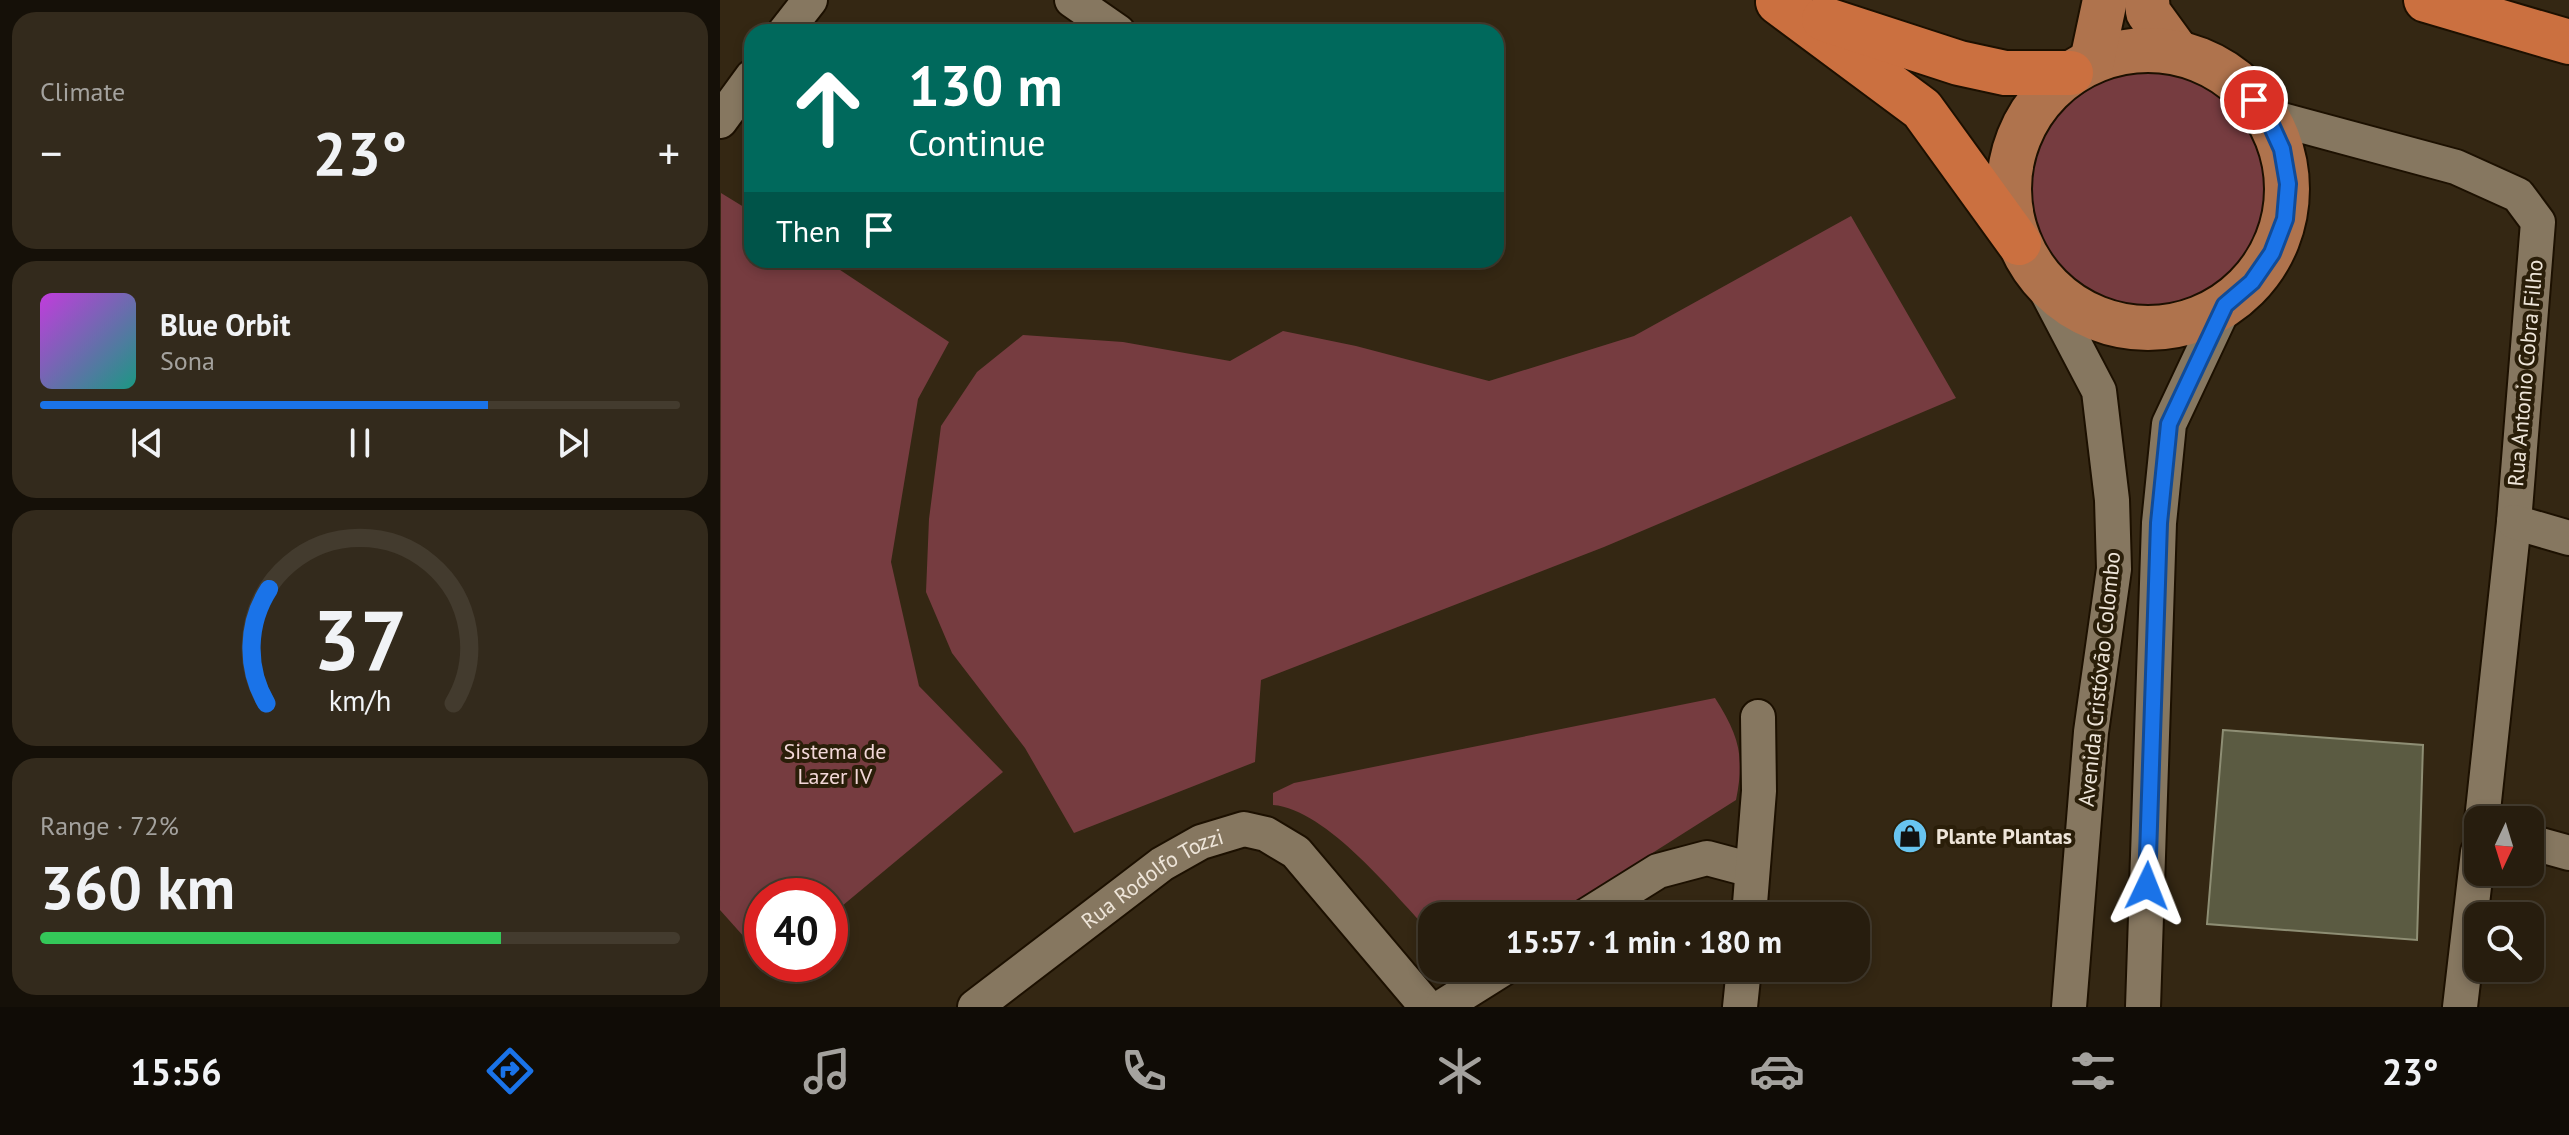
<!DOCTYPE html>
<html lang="en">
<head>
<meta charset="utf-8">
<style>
	:root { --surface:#271d0e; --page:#332a1c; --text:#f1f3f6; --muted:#a4a29e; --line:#433b2e; --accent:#1a73e8 }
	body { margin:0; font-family:"PT Sans",sans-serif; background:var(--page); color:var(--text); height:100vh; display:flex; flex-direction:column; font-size:30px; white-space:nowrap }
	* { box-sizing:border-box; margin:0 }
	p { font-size:26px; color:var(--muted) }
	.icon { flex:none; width:44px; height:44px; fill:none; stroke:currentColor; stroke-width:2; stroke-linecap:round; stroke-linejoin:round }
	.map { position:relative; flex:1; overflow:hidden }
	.panel { display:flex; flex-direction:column; gap:12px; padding:12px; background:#151008; width:720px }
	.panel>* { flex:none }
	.banner { position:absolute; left:24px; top:24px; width:760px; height:244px; border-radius:24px; box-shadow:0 4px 12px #0003,0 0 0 2px var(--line); background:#00695c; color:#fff; overflow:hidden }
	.needle { width:52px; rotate:184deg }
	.buttons { position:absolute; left:1744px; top:806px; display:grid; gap:16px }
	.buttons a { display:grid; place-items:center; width:80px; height:80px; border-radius:16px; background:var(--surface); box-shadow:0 4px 12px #0003,0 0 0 2px var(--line); font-size:40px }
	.speed { position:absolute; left:24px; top:878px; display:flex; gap:16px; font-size:40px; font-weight:700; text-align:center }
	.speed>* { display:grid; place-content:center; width:104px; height:104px; border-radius:50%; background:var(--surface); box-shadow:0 4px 12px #0003,0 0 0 2px var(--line); line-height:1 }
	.speed .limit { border:12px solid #d22; background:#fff; color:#111 }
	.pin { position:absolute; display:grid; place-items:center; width:68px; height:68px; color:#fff; margin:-34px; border:4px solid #fff; border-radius:50%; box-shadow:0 2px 8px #0007 }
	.me { position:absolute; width:88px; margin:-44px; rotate:2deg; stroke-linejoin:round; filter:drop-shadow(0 0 6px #0008) }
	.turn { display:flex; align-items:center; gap:28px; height:168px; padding:0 32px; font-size:36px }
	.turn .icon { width:104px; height:104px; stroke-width:2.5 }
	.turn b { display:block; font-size:56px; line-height:68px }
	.then { display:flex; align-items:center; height:76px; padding:0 32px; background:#0003; gap:16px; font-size:30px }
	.big { font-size:60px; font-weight:800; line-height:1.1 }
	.panel .widget { flex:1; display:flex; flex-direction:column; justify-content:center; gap:12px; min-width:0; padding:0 28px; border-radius:24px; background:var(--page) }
	.panel .dial { align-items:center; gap:0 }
	.dial svg { height:208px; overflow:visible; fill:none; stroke:var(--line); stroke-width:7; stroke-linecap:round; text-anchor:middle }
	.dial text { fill:var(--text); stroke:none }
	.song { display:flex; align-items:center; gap:24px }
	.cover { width:96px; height:96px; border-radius:12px; background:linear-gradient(135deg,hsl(290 70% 55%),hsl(170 70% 35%)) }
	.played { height:8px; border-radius:4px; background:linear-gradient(90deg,var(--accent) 70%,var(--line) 70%) }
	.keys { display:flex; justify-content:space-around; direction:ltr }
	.heat { display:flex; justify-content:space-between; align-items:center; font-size:44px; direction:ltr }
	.charge { height:12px; border-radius:6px; background:linear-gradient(90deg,#34c759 72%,var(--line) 0) }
	.trip { position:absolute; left:698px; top:902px; width:452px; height:80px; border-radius:24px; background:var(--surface); box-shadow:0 4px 12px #0003,0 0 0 2px var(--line); font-weight:800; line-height:80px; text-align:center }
	.tab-bar { display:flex; height:128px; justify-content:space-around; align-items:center; background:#100c06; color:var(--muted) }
	.tab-bar .icon { width:56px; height:56px }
	.tab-bar .selected { color:var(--accent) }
	.tab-bar b { font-size:36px; color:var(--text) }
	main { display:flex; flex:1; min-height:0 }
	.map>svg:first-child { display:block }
	.green { fill:#763c40 }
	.building { fill:#5b5b42; stroke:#8e8e74; stroke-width:2 }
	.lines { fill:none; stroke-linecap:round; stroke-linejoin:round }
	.minor-casing { stroke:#1c1000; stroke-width:38 }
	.major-casing { stroke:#1c1000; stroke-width:48 }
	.highway-casing { stroke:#1c1000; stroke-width:48 }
	.minor { stroke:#867760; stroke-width:34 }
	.major { stroke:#af734d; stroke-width:44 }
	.highway { stroke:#cb7040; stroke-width:44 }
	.route-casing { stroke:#114b97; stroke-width:20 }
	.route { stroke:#1a73e8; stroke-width:14 }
	.labels { text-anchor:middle; stroke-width:8; stroke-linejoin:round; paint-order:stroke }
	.street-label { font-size:22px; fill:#eee5d9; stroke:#2a1e09 }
	.park-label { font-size:22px; fill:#f2d7d8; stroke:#2a1e09 }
	.poi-label { font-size:22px; font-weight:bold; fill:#eee5d9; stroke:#2a1e09; text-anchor:start }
</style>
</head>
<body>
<main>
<section class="panel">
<div class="widget"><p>Climate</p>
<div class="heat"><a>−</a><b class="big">23°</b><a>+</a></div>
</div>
<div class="widget">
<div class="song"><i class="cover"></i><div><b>Blue Orbit</b><p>Sona</p></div></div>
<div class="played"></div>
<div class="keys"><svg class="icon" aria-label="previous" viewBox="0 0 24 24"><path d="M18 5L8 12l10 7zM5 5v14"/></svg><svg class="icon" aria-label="pause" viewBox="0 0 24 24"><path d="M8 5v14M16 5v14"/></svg><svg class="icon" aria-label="next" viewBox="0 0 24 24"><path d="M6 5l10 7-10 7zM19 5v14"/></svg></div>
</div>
<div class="widget dial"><svg viewBox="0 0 100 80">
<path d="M14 69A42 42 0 1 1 86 69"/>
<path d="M14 69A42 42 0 0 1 15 25" stroke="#1a73e8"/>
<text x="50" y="56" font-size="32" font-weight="700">37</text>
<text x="50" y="72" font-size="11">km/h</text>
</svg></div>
<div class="widget"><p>Range · 72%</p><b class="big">360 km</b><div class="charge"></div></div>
</section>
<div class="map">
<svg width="1849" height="1007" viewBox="0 0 1849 1007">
	<rect width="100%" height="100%" fill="#342713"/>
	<g class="green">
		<circle cx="1428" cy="191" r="119"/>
		<path d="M 1,193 L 32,212 L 32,260 L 105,260 L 229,342 L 198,399 L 171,562 L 199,686 L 283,772 L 110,916 L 110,896 L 42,896 L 42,957 L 0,910 Z"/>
		<path d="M 1131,216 L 1236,398 L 884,547 L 541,680 L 535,762 L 354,833 L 305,748 L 232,653 L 206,592 L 209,519 L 221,426 L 257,372 L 303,335 L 403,342 L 510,361 L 563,331 L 636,346 L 769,381 L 914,336 Z"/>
		<path d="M 995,698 C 1019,736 1025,756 1016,800 L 833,916 L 712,916 L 712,934 C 675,896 607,809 553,805 L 553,793 L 574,783 Z"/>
	</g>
	<path class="building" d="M 1503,730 L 1703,745 L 1697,940 L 1487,924 Z"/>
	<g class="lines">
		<g class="minor-casing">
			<g id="minor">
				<path d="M 352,0 L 398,32"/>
				<path d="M 65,32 L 90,0"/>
				<path d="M 1547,116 L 1736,167 L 1798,195 L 1818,222 L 1794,522 L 1762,820"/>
				<path d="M 0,121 L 32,77"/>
				<path d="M 1316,271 L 1379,391 L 1392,500 L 1394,569 L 1371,732 L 1349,1007"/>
				<path d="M 1794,522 L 1849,538"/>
				<path d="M 1810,842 L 1849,853"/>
				<path d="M 866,916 L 938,871 L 987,858 L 1032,870"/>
				<path d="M 1029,916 L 1039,791 L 1038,717"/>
				<path id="s1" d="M 255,1007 L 442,864 L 481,842 L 524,829 L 546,834 L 576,852 L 707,1007"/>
				<path d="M 722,1007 L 784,968"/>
				<path d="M 1020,1007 L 1024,968"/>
				<path d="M 1423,1007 L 1439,523 L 1449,424 L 1505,305"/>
				<path d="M 1740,1007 L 1758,852"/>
			</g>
		</g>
		<g class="major-casing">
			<g id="major">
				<path d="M 1427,0 L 1428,12 L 1457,52"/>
				<circle cx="1428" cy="189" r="139"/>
				<path d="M 1372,61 L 1385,0"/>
			</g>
		</g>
		<g class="highway-casing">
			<g id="highway">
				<path d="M 1706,0 L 1849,42"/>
				<path d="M 1058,2 L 1202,109 L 1299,243"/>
				<path d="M 1104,19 L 1239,63 L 1285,73 L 1351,73"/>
			</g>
		</g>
		<use href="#minor" class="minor"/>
		<use href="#major" class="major"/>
		<use href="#highway" class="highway"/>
	</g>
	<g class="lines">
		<g class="route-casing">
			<path id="route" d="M 1427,886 L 1439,523 L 1449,424 L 1505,305 L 1532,282 L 1552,253 L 1565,219 L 1568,184 L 1562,149 L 1547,116 L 1534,100"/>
		</g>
		<use href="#route" class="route"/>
	</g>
	<defs>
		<g id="shop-disc" transform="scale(1.8)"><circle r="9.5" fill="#68c4f0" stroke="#2a1e09"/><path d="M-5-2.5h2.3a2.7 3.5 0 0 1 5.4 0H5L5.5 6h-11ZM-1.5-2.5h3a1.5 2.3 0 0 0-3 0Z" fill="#111"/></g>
	</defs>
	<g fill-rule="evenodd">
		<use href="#shop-disc" x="1190" y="836"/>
	</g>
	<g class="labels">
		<g class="street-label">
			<text transform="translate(1805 373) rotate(-85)" y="8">Rua Antonio Cobra Filho</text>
			<text transform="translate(1379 679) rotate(-84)" y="8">Avenida Cristóvão Colombo</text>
			<text dy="8" stroke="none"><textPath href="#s1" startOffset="220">Rua Rodolfo Tozzi</textPath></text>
		</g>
		<g class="park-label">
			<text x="115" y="759">Sistema de<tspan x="115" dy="25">Lazer IV</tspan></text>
		</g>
		<g class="poi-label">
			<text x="1216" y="844">Plante Plantas</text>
		</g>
	</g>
</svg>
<div class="buttons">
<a><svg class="needle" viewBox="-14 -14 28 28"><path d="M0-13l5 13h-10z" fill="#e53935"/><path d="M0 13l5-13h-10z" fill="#a4a29e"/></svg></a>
<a><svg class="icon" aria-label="search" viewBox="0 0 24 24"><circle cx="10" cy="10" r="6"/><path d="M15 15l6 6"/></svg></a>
</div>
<div class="speed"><div class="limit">40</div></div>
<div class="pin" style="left:1534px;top:100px;background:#d93025"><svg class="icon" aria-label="arrive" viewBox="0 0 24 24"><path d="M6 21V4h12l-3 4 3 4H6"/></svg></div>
<svg class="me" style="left:1427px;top:886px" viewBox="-20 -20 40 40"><path d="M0-17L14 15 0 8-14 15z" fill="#1a73e8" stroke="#fff" stroke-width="4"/></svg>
<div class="trip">15:57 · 1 min · 180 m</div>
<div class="banner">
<div class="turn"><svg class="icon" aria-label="ahead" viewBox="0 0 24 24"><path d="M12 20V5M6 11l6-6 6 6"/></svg><div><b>130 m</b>Continue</div></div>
<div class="then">Then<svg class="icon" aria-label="arrive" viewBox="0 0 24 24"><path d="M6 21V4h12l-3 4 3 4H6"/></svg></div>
</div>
</div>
</main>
<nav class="tab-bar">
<b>15:56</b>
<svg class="icon selected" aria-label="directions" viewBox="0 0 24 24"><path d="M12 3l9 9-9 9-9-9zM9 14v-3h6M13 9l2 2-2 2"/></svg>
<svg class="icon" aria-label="music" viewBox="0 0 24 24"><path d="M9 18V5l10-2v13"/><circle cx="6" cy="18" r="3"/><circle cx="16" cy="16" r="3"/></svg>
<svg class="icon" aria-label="phone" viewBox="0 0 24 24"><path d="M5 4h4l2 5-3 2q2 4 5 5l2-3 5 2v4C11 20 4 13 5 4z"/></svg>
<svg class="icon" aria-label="climate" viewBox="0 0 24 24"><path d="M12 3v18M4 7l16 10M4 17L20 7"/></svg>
<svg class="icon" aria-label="car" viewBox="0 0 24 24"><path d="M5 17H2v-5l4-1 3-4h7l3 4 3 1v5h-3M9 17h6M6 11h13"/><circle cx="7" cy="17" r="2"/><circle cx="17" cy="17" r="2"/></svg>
<svg class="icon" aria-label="filters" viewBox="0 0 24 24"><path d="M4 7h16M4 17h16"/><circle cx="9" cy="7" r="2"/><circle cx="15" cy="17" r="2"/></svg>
<b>23°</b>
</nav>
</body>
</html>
